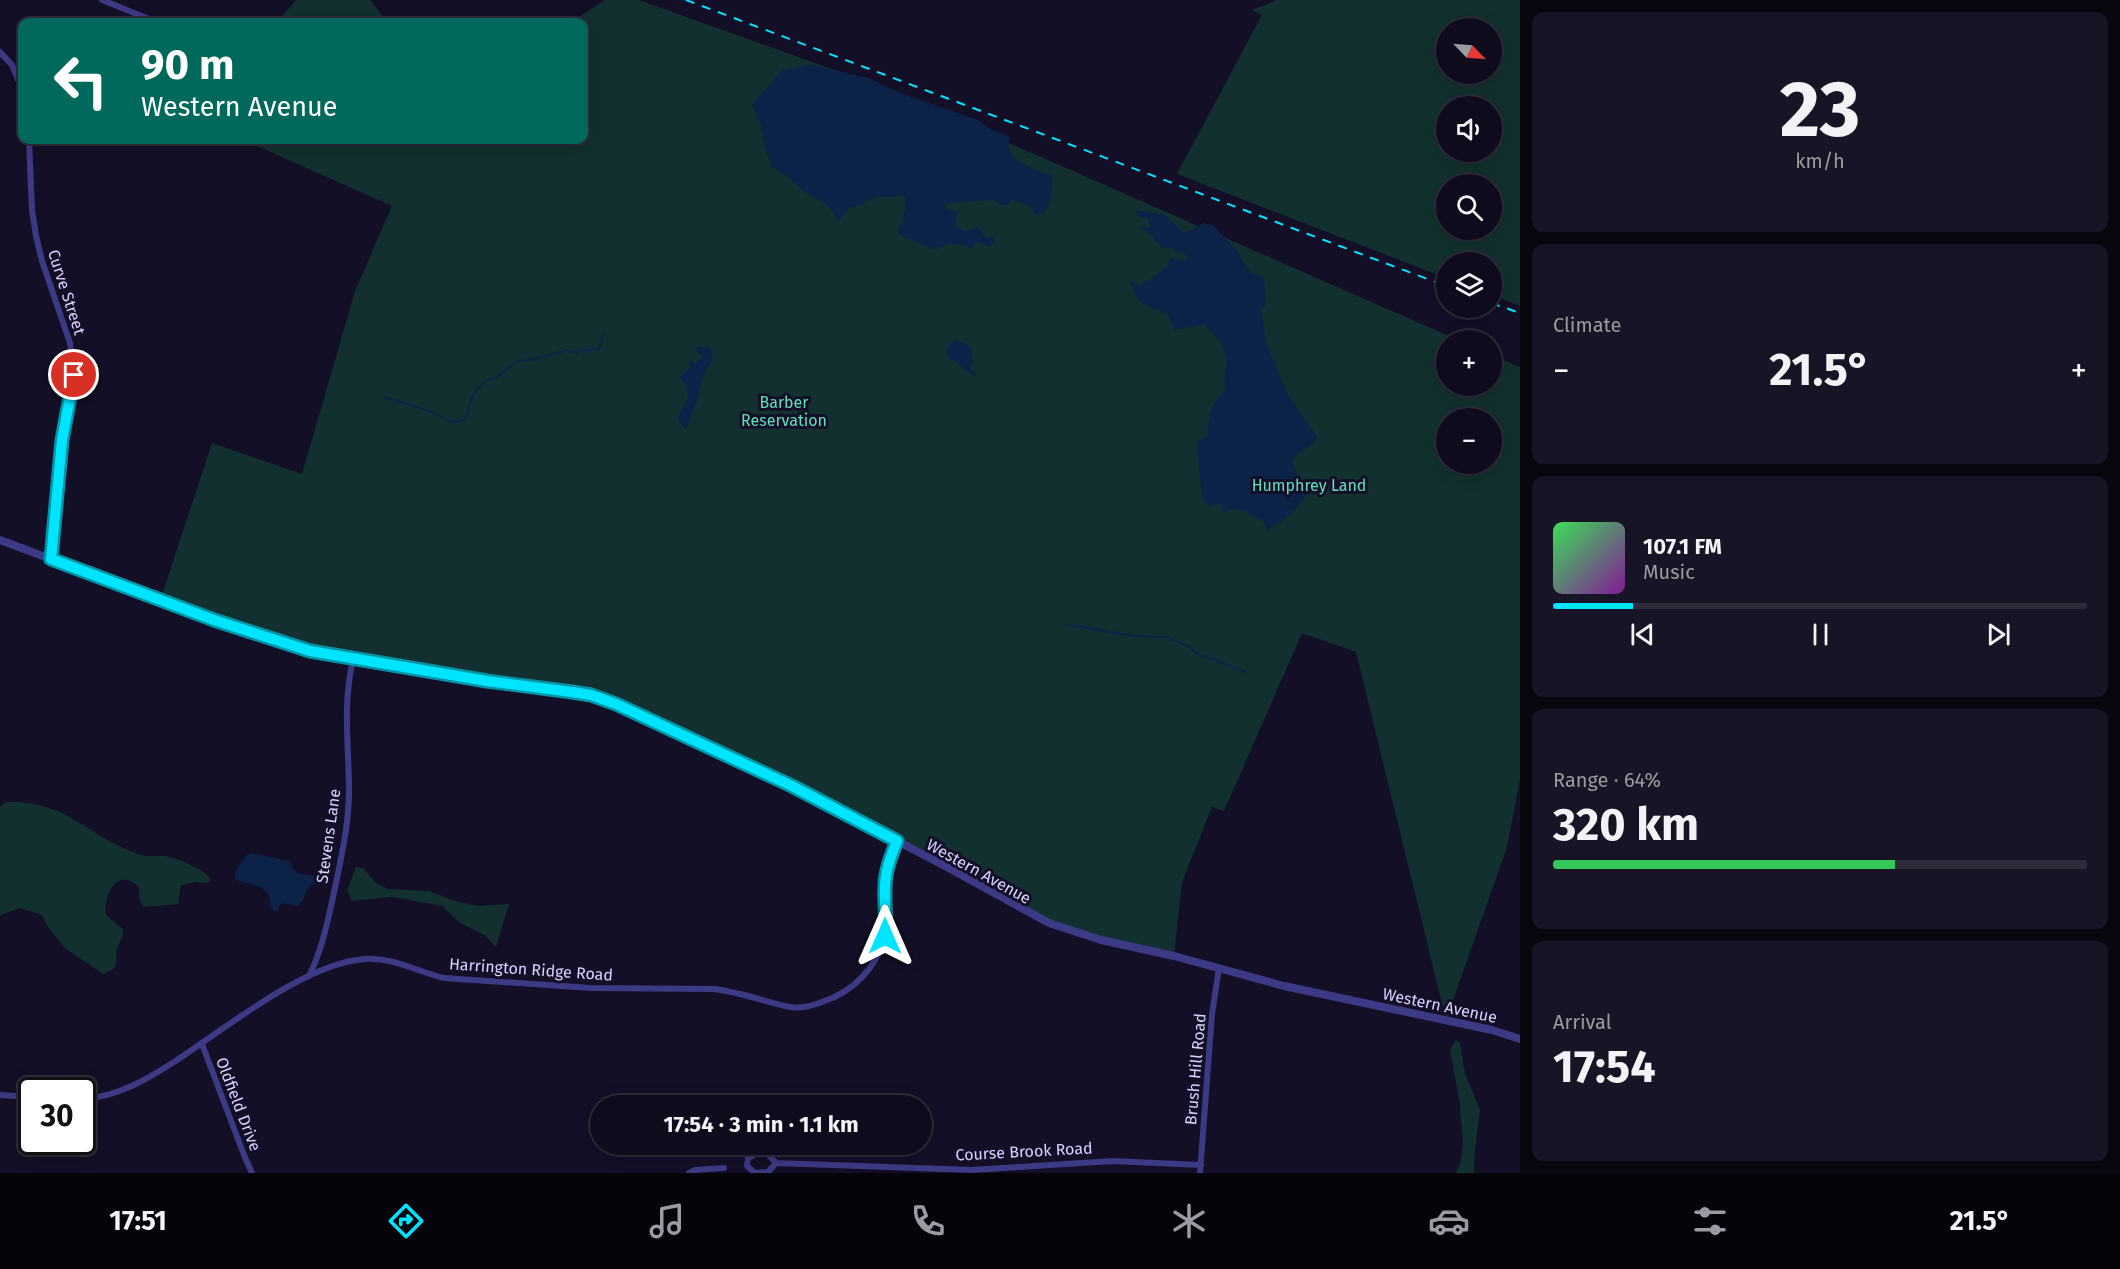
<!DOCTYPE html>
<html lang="en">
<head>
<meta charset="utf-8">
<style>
	:root { --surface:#0e0b1c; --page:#171425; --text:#f1f3f6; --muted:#9b9ba3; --line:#2e2b3b; --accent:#00e5ff }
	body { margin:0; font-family:"Fira Sans",sans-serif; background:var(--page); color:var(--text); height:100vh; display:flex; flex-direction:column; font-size:22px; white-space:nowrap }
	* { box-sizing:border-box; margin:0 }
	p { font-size:20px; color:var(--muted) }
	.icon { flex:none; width:33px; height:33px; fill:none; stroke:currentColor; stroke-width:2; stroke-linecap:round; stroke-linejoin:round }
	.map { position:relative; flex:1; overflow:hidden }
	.details { display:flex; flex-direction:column; gap:12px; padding:12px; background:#08060f; width:600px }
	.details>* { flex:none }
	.guide { position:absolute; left:18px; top:18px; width:570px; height:126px; border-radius:12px; box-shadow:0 3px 15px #0003,0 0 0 2px var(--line); background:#00695c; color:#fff; overflow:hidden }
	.needle { width:39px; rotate:115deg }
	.buttons { position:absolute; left:1436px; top:18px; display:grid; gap:12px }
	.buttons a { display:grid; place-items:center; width:66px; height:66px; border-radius:50%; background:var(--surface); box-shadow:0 3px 15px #0003,0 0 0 2px var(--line); font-size:30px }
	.speed { position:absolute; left:18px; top:1077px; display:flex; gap:12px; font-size:30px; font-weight:700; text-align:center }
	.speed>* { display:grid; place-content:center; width:78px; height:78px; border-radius:50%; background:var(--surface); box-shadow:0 3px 15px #0003,0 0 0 2px var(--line); line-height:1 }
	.speed .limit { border:3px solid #111; border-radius:9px; background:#fff; color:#111 }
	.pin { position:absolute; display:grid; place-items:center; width:51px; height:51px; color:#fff; margin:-26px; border:3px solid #fff; border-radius:50%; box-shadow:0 2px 6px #0007 }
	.me { position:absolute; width:66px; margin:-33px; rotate:0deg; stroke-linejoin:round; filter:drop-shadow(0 0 4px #0008) }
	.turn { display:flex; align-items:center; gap:21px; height:126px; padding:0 24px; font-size:27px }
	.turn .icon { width:78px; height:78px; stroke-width:2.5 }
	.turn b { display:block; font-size:42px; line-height:51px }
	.big { font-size:45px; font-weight:700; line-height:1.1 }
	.details .tile { flex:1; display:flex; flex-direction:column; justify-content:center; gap:9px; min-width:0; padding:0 21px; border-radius:12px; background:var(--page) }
	.details .dial { align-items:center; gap:0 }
	.dial b { font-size:78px; line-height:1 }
	.song { display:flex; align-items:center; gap:18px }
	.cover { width:72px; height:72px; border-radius:9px; background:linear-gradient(135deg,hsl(130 70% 55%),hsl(290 70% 35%)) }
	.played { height:6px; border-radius:3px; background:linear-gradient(90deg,var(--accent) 15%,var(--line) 15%) }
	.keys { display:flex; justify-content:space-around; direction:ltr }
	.heat { display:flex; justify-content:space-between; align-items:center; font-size:33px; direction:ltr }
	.charge { height:9px; border-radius:4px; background:linear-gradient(90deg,#34c759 64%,var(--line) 0) }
	.trip { position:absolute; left:590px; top:1095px; width:342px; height:60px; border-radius:30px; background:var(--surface); box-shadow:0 3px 15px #0003,0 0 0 2px var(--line); font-weight:700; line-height:60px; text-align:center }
	.menu { display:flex; height:96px; justify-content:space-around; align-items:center; background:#06040b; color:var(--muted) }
	.menu .icon { width:42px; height:42px }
	.menu .current { color:var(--accent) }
	.menu b { font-size:27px; color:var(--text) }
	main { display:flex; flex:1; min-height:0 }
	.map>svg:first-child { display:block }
	.green { fill:#12302f; fill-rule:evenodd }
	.water { fill:#0c2248 }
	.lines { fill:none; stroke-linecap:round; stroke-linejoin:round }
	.stream { stroke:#0c2248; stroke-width:2 }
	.minor { stroke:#3d3a85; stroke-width:6 }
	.tertiary { stroke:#3d3a85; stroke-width:8 }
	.rail { stroke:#00e5ff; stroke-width:2; stroke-dasharray:9 8; stroke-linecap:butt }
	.route-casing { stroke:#0095a6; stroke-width:15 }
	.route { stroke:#00e5ff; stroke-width:10 }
	.labels { text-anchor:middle; stroke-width:6; stroke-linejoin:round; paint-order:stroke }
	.street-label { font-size:16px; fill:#d9d4ff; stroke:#130f26 }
	.park-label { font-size:16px; fill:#5fe0c0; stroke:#130f26 }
</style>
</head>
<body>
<main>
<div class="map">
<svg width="1520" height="1173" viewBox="0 0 1520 1173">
	<rect width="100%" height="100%" fill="#130f26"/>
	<g class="green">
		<path d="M 296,0 L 370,0 L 387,22 L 277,22 Z"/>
		<path d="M 605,0 L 639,0 L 877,85 L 1458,340 L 1446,340 L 1446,386 L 1491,386 L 1491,355 L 1520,367 L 1520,779 L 1507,847 L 1446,1020 L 1356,652 L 1302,633 L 1224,811 L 1212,807 L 1182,882 L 1174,956 L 1049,923 L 800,791 L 616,703 L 545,683 L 400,662 L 321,648 L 162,595 L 212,443 L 302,474 L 355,291 L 392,206 L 243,140 L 584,140 L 584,22 L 571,22 ZM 1446,418 L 1491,418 L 1491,464 L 1446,464 Z"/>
		<path d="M 1277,0 L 1520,0 L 1520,306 L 1491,295 L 1491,262 L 1446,262 L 1446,278 L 1177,174 L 1262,15 L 1252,10 ZM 1446,28 L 1491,28 L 1491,74 L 1446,74 ZM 1491,106 L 1491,152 L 1446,152 L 1446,106 ZM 1491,184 L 1491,230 L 1446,230 L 1446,184 Z"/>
		<path d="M 6,802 C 67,800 87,836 138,854 C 151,858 154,855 165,856 C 177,858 204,869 211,879 L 208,883 L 196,882 L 181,885 L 178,904 L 143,907 L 139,898 L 139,887 C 117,866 103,895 106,915 L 123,929 L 123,935 L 117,949 L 115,968 L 103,974 L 65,948 L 48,927 L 42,915 L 20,908 L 0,915 L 0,807 Z"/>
		<path d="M 356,867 L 363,868 L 376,883 L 388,889 L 429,891 L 458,902 L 479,906 L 509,904 L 496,947 L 486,936 L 460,923 L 442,906 L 392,897 L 352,901 L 347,890 Z"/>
		<path d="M 1456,1040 L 1460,1043 L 1465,1074 L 1480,1110 L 1475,1149 L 1474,1169 L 1475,1173 L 1456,1173 L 1461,1161 L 1463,1143 L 1460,1105 L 1450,1049 Z"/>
	</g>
	<g class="water">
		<path d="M 811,65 L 868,78 L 906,95 L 978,120 L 989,128 L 1010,137 L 1008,147 L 1013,158 L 1035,170 L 1052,175 C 1052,188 1053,205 1042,214 L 1036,214 L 1030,206 L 1012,200 L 1007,205 L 1000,205 L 994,200 L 948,203 L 944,209 L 957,212 L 956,227 L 965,231 L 978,227 L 986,238 L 993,236 L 995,243 L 990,247 L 975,241 L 974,246 L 970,249 C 958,241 947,243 935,250 L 898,234 L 906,208 L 905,195 C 894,198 882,195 871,199 C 863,202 858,207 849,208 L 838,221 L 828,205 L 803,191 L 790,178 L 772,167 L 766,151 L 760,122 L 752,105 L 782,70 Z"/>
		<path d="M 1143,211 L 1165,215 L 1183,232 L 1190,231 L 1203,223 L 1214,226 L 1237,251 L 1249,271 L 1264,278 L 1266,304 L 1261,310 L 1267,346 L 1288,395 L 1317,437 C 1309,451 1302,447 1292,460 L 1306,494 C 1296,512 1284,521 1266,530 L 1264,522 L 1239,508 L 1223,512 L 1221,503 L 1209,507 L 1202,499 L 1197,442 L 1208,435 C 1208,417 1211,402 1226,390 C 1223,380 1225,380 1226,371 C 1228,352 1219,336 1204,325 L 1174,330 L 1168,315 C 1145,303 1139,309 1130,281 L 1141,286 L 1144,281 L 1149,281 C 1154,276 1162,270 1169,266 L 1168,262 L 1171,258 L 1184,261 L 1188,257 C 1184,252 1177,253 1171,247 L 1162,249 L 1159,243 L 1153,241 L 1154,237 L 1138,226 L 1151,228 L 1147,218 L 1140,218 L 1135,212 Z"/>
		<path d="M 954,340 L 965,343 L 971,347 L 973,358 L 971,369 L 976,374 L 973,376 C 967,369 960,368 955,360 L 951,361 L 947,357 L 947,347 Z"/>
		<path d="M 698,347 L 709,347 L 712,352 L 712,360 L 701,381 L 698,398 L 686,430 L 680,424 L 678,418 C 686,401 695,393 679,377 L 690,368 L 689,363 L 691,360 L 695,365 L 702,357 L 699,353 L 695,352 Z"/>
		<path d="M 250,853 L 289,861 L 291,863 C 294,876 304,874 315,876 L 316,881 L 307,889 L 303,900 L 298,906 L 282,903 L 279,905 L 278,911 L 274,911 L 270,907 C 272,881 248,887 235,879 C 234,871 243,857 250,853 Z"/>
	</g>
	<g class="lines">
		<g class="stream">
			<path d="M 384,397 C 400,403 439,411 449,422 L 457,422 L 460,420 L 464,420 L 470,409 L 469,405 L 475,392 L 486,380 L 497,377 L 517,361 L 530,360 L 567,350 L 577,353 L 581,349 L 587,351 L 594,348 L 598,351 L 604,333"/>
			<path d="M 1070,625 L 1134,636 L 1166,637 L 1190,647 L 1197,654 L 1246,672"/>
		</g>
		<g class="minor">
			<path d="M 102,0 L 154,21"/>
			<path d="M 0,52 L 12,65 L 22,89"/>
			<path d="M 29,140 L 32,210 L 36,236 L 42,261 L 70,343 L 74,377 L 62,440 L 51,559"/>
			<path d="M 309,976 C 323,948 328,919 335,888 C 342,854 350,819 349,783 C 348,741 343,701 353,660"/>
			<path d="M 202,1044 L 244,1155 L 252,1173"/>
			<path d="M 0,1095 L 32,1097"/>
			<path d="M 82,1099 C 117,1097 146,1080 174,1062 C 225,1029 305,963 365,959 C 393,957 418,972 444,978 L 591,988 L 714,989 C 741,992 764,1002 790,1007 C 801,1009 812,1006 822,1002 C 853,992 877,968 885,935 C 889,920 884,905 884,890 C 884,873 891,857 897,841"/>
			<path d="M 776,1163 L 768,1172 L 755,1173 L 747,1166 L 748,1158 L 759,1152 L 769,1155 L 776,1163 L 973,1170 L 1112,1161 L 1201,1165"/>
			<path d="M 689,1173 L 695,1170 L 724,1168"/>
			<path d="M 1200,1173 L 1212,1014 L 1219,968"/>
		</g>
		<path class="tertiary" d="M 0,540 L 214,620 L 310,651 L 487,681 L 518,684 L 591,695 L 616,703 L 792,786 L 945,866 L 1049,923 L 1101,940 L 1174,956 L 1284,986 L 1492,1030 L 1520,1039"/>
		<g class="rail">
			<path d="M 686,0 L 1446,286"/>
			<path d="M 1491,303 L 1520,313"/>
		</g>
	</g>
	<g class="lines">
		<g class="route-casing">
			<path id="route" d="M 74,375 L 62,440 L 51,559 L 214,620 L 310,651 L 487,681 L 572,692 L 591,695 L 616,704 L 792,786 L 897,841 C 891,856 885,871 885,887 C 884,904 887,919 885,936"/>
		</g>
		<use href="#route" class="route"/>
	</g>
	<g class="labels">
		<g class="street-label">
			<text transform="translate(67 292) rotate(72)" y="6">Curve Street</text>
			<text transform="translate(328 836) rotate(-82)" y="6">Stevens Lane</text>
			<text transform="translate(979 871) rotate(29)" y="6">Western Avenue</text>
			<text transform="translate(531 969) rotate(4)" y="6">Harrington Ridge Road</text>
			<text transform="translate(1440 1005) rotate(12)" y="6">Western Avenue</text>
			<text transform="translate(1195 1069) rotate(-85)" y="6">Brush Hill Road</text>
			<text transform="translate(239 1104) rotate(69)" y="6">Oldfield Drive</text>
			<text transform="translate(1024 1151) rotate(-3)" y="6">Course Brook Road</text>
		</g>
		<g class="park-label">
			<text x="784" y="408">Barber<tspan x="784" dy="18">Reservation</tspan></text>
			<text x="1309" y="491">Humphrey Land</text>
		</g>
	</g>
</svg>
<div class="buttons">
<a><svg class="needle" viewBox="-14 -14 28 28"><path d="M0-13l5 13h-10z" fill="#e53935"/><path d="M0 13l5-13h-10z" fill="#9b9ba3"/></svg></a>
<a><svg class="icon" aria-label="sound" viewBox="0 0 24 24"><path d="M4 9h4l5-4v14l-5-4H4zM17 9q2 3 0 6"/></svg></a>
<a><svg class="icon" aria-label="search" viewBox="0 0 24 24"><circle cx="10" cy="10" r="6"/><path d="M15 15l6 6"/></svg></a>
<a><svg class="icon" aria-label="layers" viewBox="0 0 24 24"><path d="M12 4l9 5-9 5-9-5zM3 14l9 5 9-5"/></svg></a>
<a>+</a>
<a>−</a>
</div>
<div class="speed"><div class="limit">30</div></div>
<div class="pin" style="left:74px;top:375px;background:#d93025"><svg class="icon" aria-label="arrive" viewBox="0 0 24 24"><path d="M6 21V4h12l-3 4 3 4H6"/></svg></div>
<svg class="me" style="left:885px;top:936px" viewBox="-20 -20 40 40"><path d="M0-17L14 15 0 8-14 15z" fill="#00e5ff" stroke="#fff" stroke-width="4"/></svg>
<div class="trip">17:54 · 3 min · 1.1 km</div>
<div class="guide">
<div class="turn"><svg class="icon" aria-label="left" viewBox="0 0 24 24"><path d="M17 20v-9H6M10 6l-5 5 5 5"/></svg><div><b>90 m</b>Western Avenue</div></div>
</div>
</div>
<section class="details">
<div class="tile dial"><b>23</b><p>km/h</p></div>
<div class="tile"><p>Climate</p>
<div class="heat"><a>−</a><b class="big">21.5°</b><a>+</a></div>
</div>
<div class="tile">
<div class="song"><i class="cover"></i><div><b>107.1 FM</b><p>Music</p></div></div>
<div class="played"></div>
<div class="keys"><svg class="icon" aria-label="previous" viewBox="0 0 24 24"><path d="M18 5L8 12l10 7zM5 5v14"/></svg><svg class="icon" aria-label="pause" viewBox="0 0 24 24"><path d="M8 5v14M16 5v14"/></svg><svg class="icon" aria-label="next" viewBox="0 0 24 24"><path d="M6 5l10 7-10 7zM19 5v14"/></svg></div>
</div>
<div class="tile"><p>Range · 64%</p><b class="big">320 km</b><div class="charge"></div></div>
<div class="tile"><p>Arrival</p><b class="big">17:54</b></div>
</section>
</main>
<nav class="menu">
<b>17:51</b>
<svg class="icon current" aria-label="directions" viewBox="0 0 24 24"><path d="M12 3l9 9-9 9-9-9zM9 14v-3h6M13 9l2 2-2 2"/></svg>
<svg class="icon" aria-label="music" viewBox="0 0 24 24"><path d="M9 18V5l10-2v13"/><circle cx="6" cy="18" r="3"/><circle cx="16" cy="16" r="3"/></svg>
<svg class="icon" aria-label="phone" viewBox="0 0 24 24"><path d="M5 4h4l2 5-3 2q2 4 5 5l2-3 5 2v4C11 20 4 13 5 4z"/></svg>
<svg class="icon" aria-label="climate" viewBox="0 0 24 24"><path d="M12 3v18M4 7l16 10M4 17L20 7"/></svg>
<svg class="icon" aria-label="car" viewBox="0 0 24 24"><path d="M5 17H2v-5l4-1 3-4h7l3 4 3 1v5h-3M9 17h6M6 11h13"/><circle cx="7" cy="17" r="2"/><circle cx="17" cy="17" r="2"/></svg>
<svg class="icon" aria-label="filters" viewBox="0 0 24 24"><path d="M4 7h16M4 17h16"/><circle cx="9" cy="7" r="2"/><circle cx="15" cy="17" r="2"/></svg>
<b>21.5°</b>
</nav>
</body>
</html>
